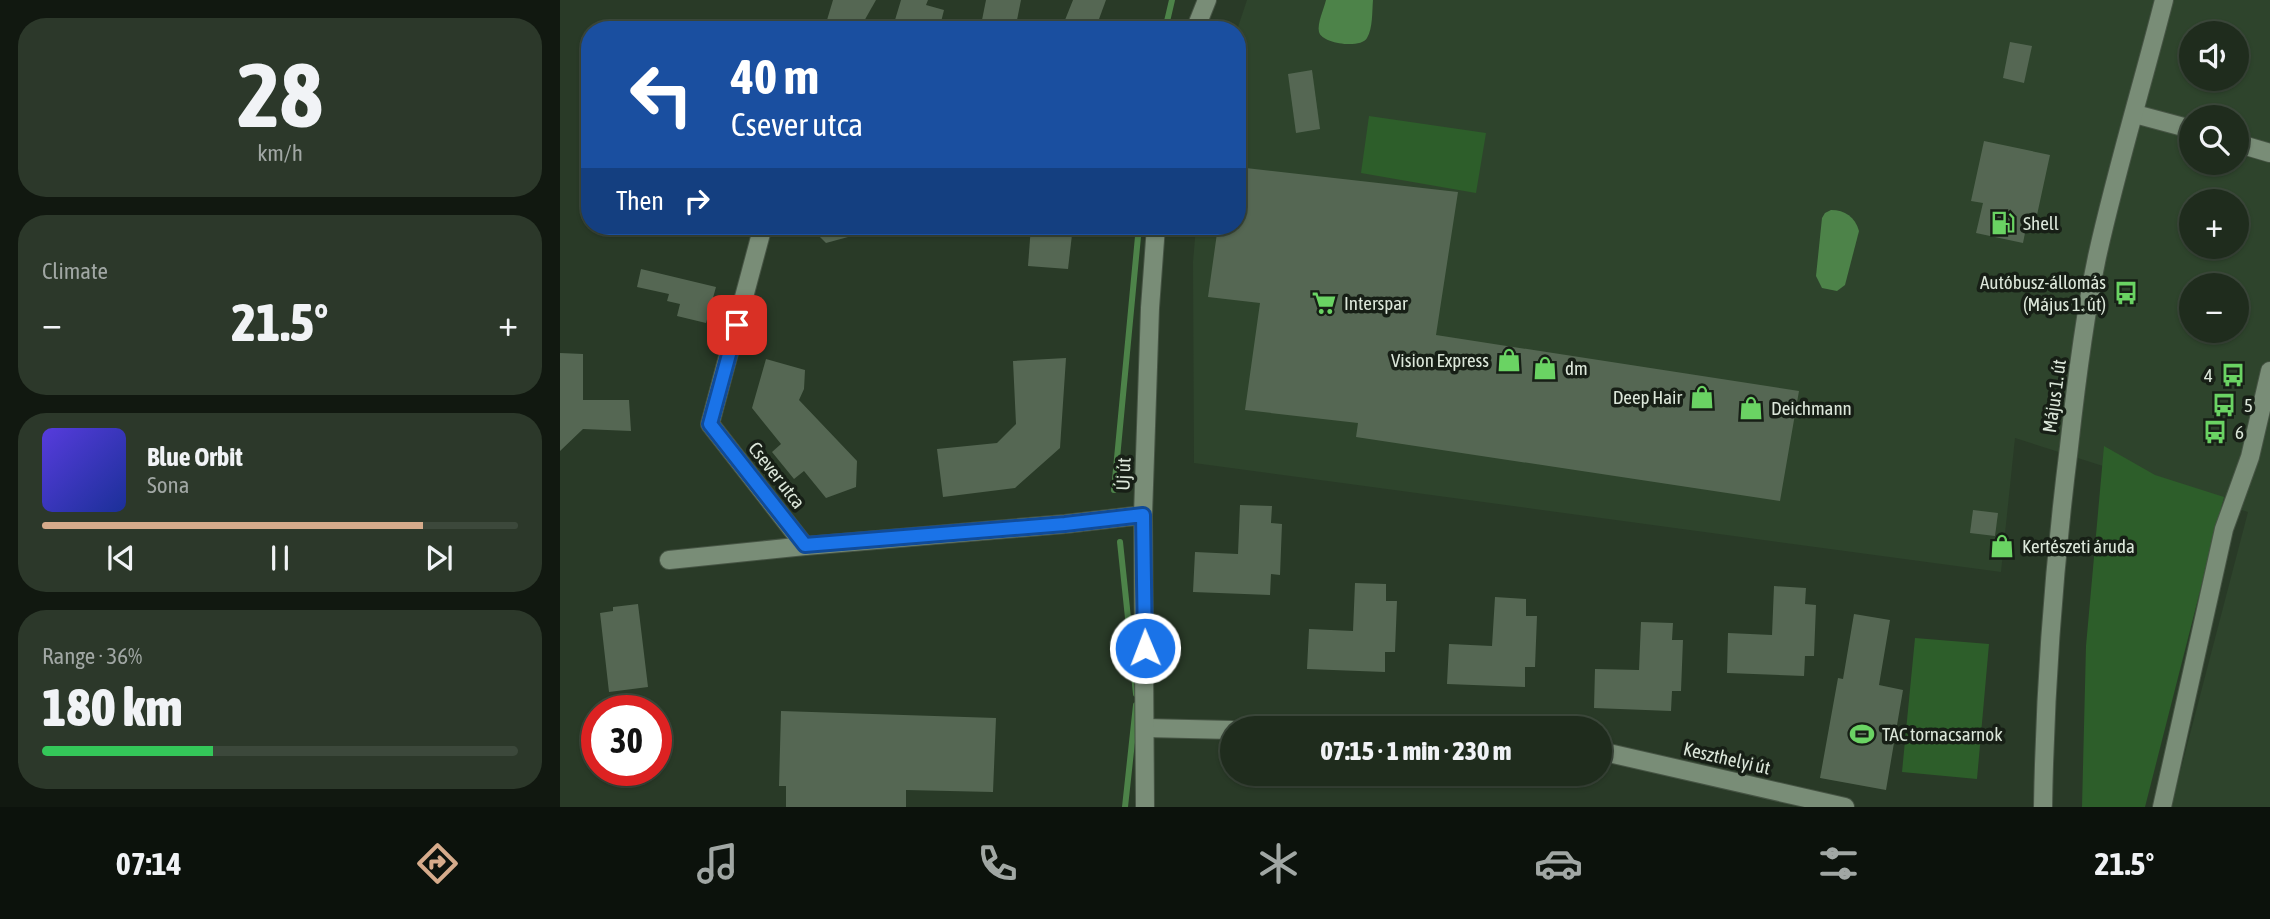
<!DOCTYPE html>
<html lang="en">
<head>
<meta charset="utf-8">
<style>
	:root { --surface:#1f2c1d; --page:#2c382a; --text:#f1f3f6; --muted:#a1a7a4; --line:#3c483b; --accent:#d6ab8b }
	body { margin:0; font-family:"Asap Condensed",sans-serif; background:var(--page); color:var(--text); height:100vh; display:flex; flex-direction:column; font-size:26px; white-space:nowrap }
	* { box-sizing:border-box; margin:0 }
	p { font-size:23px; color:var(--muted) }
	.icon { flex:none; width:38px; height:38px; fill:none; stroke:currentColor; stroke-width:2; stroke-linecap:round; stroke-linejoin:round }
	.map { position:relative; flex:1; overflow:hidden }
	.side { display:flex; flex-direction:column; gap:18px; padding:18px; background:#111810; width:560px }
	.side>* { flex:none }
	.hud { position:absolute; left:21px; top:21px; width:665px; height:214px; border-radius:28px; box-shadow:0 2px 5px #0004,0 0 0 2px var(--line); background:#1a4fa0; color:#fff; overflow:hidden }
	.fabs { position:absolute; left:1619px; top:21px; display:grid; gap:14px }
	.fabs a { display:grid; place-items:center; width:70px; height:70px; border-radius:50%; background:var(--surface); box-shadow:0 2px 5px #0004,0 0 0 2px var(--line); font-size:35px }
	.speed { position:absolute; left:21px; top:695px; display:flex; gap:14px; font-size:35px; font-weight:700; text-align:center }
	.speed>* { display:grid; place-content:center; width:91px; height:91px; border-radius:50%; background:var(--surface); box-shadow:0 2px 5px #0004,0 0 0 2px var(--line); line-height:1 }
	.speed .limit { border:10px solid #d22; background:#fff; color:#111 }
	.pin { position:absolute; display:grid; place-items:center; width:60px; height:60px; color:#fff; margin:-30px; border-radius:14px; box-shadow:0 4px 10px #0006 }
	.me { position:absolute; width:77px; margin:-38px; rotate:359deg; stroke-linejoin:round; filter:drop-shadow(0 0 5px #0008) }
	.turn { display:flex; align-items:center; gap:24px; height:147px; padding:0 35px; font-size:32px }
	.turn .icon { width:91px; height:91px; stroke-width:2.5 }
	.turn b { display:block; font-size:49px; line-height:60px }
	.then { display:flex; align-items:center; height:66px; padding:0 35px; background:#0003; gap:14px; font-size:26px }
	.big { font-size:52px; font-weight:800; line-height:1.1 }
	.side .tile { flex:1; display:flex; flex-direction:column; justify-content:center; gap:10px; min-width:0; padding:0 24px; border-radius:28px; background:var(--page) }
	.side .dial { align-items:center; gap:0 }
	.dial b { font-size:91px; line-height:1 }
	.song { display:flex; align-items:center; gap:21px }
	.cover { width:84px; height:84px; border-radius:10px; background:linear-gradient(135deg,hsl(250 70% 55%),hsl(230 70% 35%)) }
	.played { height:7px; border-radius:4px; background:linear-gradient(90deg,var(--accent) 80%,var(--line) 80%) }
	.keys { display:flex; justify-content:space-around; direction:ltr }
	.heat { display:flex; justify-content:space-between; align-items:center; font-size:38px; direction:ltr }
	.charge { height:10px; border-radius:5px; background:linear-gradient(90deg,#34c759 36%,var(--line) 0) }
	.trip { position:absolute; left:660px; top:716px; width:392px; height:70px; border-radius:35px; background:var(--surface); box-shadow:0 2px 5px #0004,0 0 0 2px var(--line); font-weight:800; line-height:70px; text-align:center }
	.menu { display:flex; height:112px; justify-content:space-around; align-items:center; background:#0c120c; color:var(--muted) }
	.menu .icon { width:49px; height:49px }
	.menu .on { color:var(--accent) }
	.menu b { font-size:32px; color:var(--text) }
	main { display:flex; flex:1; min-height:0 }
	.map>svg:first-child { display:block }
	.built { fill:#2e442c; fill-rule:evenodd }
	.green { fill:#2d5e2a }
	.water { fill:#4d8349 }
	.lines { fill:none; stroke-linecap:round; stroke-linejoin:round }
	.stream { stroke:#4d8349; stroke-width:6 }
	.building { fill:#556753 }
	.street-casing { stroke:#465444; stroke-width:20 }
	.secondary-casing { stroke:#465444; stroke-width:20 }
	.street { stroke:#798d77; stroke-width:18 }
	.secondary { stroke:#798d77; stroke-width:18 }
	.route-casing { stroke:#114b97; stroke-width:18 }
	.route { stroke:#1a73e8; stroke-width:12 }
	.labels { text-anchor:middle; stroke-width:7; stroke-linejoin:round; paint-order:stroke }
	.poi-label { font-size:19px; fill:#dce7da; stroke:#171f16; text-anchor:start }
	.street-label { font-size:19px; fill:#dce7da; stroke:#171f16 }
</style>
</head>
<body>
<main>
<section class="side">
<div class="tile dial"><b>28</b><p>km/h</p></div>
<div class="tile"><p>Climate</p>
<div class="heat"><a>−</a><b class="big">21.5°</b><a>+</a></div>
</div>
<div class="tile">
<div class="song"><i class="cover"></i><div><b>Blue Orbit</b><p>Sona</p></div></div>
<div class="played"></div>
<div class="keys"><svg class="icon" aria-label="previous" viewBox="0 0 24 24"><path d="M18 5L8 12l10 7zM5 5v14"/></svg><svg class="icon" aria-label="pause" viewBox="0 0 24 24"><path d="M8 5v14M16 5v14"/></svg><svg class="icon" aria-label="next" viewBox="0 0 24 24"><path d="M6 5l10 7-10 7zM19 5v14"/></svg></div>
</div>
<div class="tile"><p>Range · 36%</p><b class="big">180 km</b><div class="charge"></div></div>
</section>
<div class="map">
<svg width="1710" height="807" viewBox="0 0 1710 807">
	<rect width="100%" height="100%" fill="#293a27"/>
	<path class="built" d="M 687,0 L 1710,0 L 1710,807 L 1611,807 L 1688,512 L 1455,438 L 1441,572 L 634,463 L 633,262 L 636,226 L 677,226 L 677,30 ZM 1631,33 L 1676,33 L 1676,79 L 1631,79 ZM 1631,117 L 1676,117 L 1676,163 L 1631,163 ZM 1631,201 L 1676,201 L 1676,247 L 1631,247 ZM 1631,285 L 1676,285 L 1676,331 L 1631,331 Z"/>
	<g class="green">
		<path d="M 809,116 L 926,133 L 916,193 L 801,173 Z"/>
		<path d="M 1544,446 L 1595,475 L 1664,497 L 1585,807 L 1522,807 L 1526,646 Z"/>
		<path d="M 1355,638 L 1429,644 L 1417,779 L 1342,772 Z"/>
	</g>
	<g class="water">
		<path d="M 766,0 L 813,0 C 812,11 813,28 807,38 C 801,49 762,44 759,32 C 757,23 764,9 766,0 Z"/>
		<path d="M 1271,210 C 1285,210 1295,217 1299,231 L 1285,285 L 1277,291 L 1262,288 L 1256,276 L 1262,218 L 1265,213 Z"/>
	</g>
	<g class="lines">
		<g class="stream">
			<path d="M 605,30 L 612,0"/>
			<path d="M 554,490 L 579,226"/>
			<path d="M 560,542 L 576,694"/>
			<path d="M 565,807 L 576,705"/>
		</g>
	</g>
	<g class="building">
		<path d="M 273,0 L 316,0 L 299,30 L 264,30 Z"/>
		<path d="M 341,0 L 368,0 L 366,5 L 384,10 L 379,30 L 332,30 Z"/>
		<path d="M 426,0 L 461,0 L 455,30 L 420,30 Z"/>
		<path d="M 513,0 L 546,0 L 535,30 L 501,30 Z"/>
		<path d="M 1450,42 L 1472,46 L 1464,83 L 1443,78 Z"/>
		<path d="M 752,70 L 760,129 L 736,133 L 728,74 Z"/>
		<path d="M 1424,141 L 1490,155 L 1477,215 L 1469,213 L 1463,243 L 1416,233 L 1423,203 L 1411,201 Z"/>
		<path d="M 677,167 L 898,192 L 876,335 L 1239,391 L 1220,501 L 796,437 L 798,423 L 685,410 L 700,303 L 648,297 L 658,226 L 677,226 Z"/>
		<path d="M 249,226 L 309,226 L 310,231 L 266,243 Z"/>
		<path d="M 471,226 L 513,226 L 508,269 L 468,266 Z"/>
		<path d="M 81,269 L 156,287 L 146,323 L 117,316 L 120,304 L 107,301 L 109,294 L 77,287 Z"/>
		<path d="M 0,353 L 23,354 L 23,400 L 69,400 L 71,431 L 23,429 L 0,451 Z"/>
		<path d="M 506,358 L 500,448 L 455,488 L 383,497 L 377,449 L 437,443 L 456,424 L 453,361 Z"/>
		<path d="M 206,359 L 245,370 L 244,389 L 239,400 L 297,461 L 296,487 L 266,498 L 244,471 L 234,479 L 212,452 L 221,444 L 192,408 Z"/>
		<path d="M 680,505 L 712,506 L 711,523 L 722,524 L 720,575 L 711,574 L 710,595 L 633,592 L 635,552 L 678,554 Z"/>
		<path d="M 1413,510 L 1438,513 L 1435,536 L 1410,533 Z"/>
		<path d="M 795,583 L 826,584 L 826,601 L 837,601 L 835,652 L 825,652 L 825,672 L 747,669 L 749,629 L 793,631 Z"/>
		<path d="M 1214,586 L 1246,588 L 1245,604 L 1256,605 L 1254,656 L 1245,656 L 1244,676 L 1167,673 L 1168,633 L 1212,635 Z"/>
		<path d="M 935,597 L 966,599 L 966,616 L 977,616 L 975,667 L 965,667 L 965,687 L 887,684 L 889,644 L 932,646 Z"/>
		<path d="M 78,604 L 88,687 L 49,692 L 40,613 L 53,611 L 53,607 Z"/>
		<path d="M 1294,614 L 1330,620 L 1319,685 L 1343,690 L 1326,790 L 1260,778 L 1278,678 L 1283,679 Z"/>
		<path d="M 1081,622 L 1113,623 L 1112,640 L 1123,640 L 1121,691 L 1112,691 L 1111,711 L 1034,708 L 1035,669 L 1079,670 Z"/>
		<path d="M 221,711 L 436,718 L 433,792 L 346,790 L 346,807 L 226,807 L 226,786 L 219,786 Z"/>
	</g>
	<g class="lines">
		<g class="street-casing">
			<g id="street">
				<path d="M 635,30 L 647,0"/>
				<path d="M 1575,114 L 1631,129"/>
				<path d="M 1676,143 L 1710,153"/>
				<path d="M 203,226 L 150,424 L 245,546 L 505,524 L 583,515"/>
				<path d="M 109,560 L 245,546"/>
				<path d="M 586,728 L 672,730"/>
				<path d="M 1040,751 L 1285,807"/>
				<path d="M 585,807 L 583,515 L 590,308 L 596,226"/>
				<path d="M 1602,807 L 1664,529 L 1690,457 L 1710,371"/>
			</g>
		</g>
		<g class="secondary-casing">
			<path id="secondary" d="M 1483,807 C 1485,686 1494,566 1509,447 C 1516,384 1524,319 1537,257 C 1556,171 1582,86 1604,0"/>
		</g>
		<use href="#street" class="street"/>
		<use href="#secondary" class="secondary"/>
	</g>
	<g class="lines">
		<g class="route-casing">
			<path id="route" d="M 177,325 L 150,424 L 245,545 L 505,524 L 583,515 L 585,648"/>
		</g>
		<use href="#route" class="route"/>
	</g>
	<defs>
		<g id="fuel-bare" transform="scale(1.89)"><path d="M-5.5-6h7V0h2V4h1.3V-2.5L3-4.5l.8-.8L6-3V5H2.5V1h-1V6h-7ZM-4.2-4.7v3.2H.2V-4.7Z" fill="#6ad363" stroke="#171f16" stroke-width="2.5" paint-order="stroke"/></g>
		<g id="bus-bare" transform="scale(1.89)"><path d="M-5-6H5V4H4V6H2V4H-2V6H-4V4H-5ZM-3.5-4V0h7V-4ZM-3.5 1.2v1.5H-2V1.2ZM2 1.2v1.5H3.5V1.2Z" fill="#6ad363" stroke="#171f16" stroke-width="2.5" paint-order="stroke"/></g>
		<g id="supermarket-bare" transform="scale(1.89)"><path d="M-6-5.5h2.5l.6 2H6L4.5 2H-2.5L-4.4-4H-6ZM-1.5 3.2a1.3 1.3 0 1 0 .1 0ZM3 3.2a1.3 1.3 0 1 0 .1 0Z" fill="#6ad363" stroke="#171f16" stroke-width="2.5" paint-order="stroke"/></g>
		<g id="shop-bare" transform="scale(1.89)"><path d="M-5-2.5h2.3a2.7 3.5 0 0 1 5.4 0H5L5.5 6h-11ZM-1.5-2.5h3a1.5 2.3 0 0 0-3 0Z" fill="#6ad363" stroke="#171f16" stroke-width="2.5" paint-order="stroke"/></g>
		<g id="stadium-bare" transform="scale(1.89)"><path d="M0-5a6.5 5 0 1 0 0 10a6.5 5 0 1 0 0-10ZM-3.5-1.8h7v3.6h-7Z" fill="#6ad363" stroke="#171f16" stroke-width="2.5" paint-order="stroke"/></g>
	</defs>
	<g fill-rule="evenodd">
		<use href="#fuel-bare" x="1443" y="223"/>
		<use href="#bus-bare" x="1566" y="293"/>
		<use href="#supermarket-bare" x="764" y="303"/>
		<use href="#shop-bare" x="949" y="360"/>
		<use href="#shop-bare" x="985" y="368"/>
		<use href="#bus-bare" x="1673" y="375"/>
		<use href="#shop-bare" x="1142" y="397"/>
		<use href="#bus-bare" x="1664" y="405"/>
		<use href="#shop-bare" x="1191" y="408"/>
		<use href="#bus-bare" x="1655" y="432"/>
		<use href="#shop-bare" x="1442" y="546"/>
		<use href="#stadium-bare" x="1302" y="734"/>
	</g>
	<g class="labels">
		<g class="poi-label">
			<text x="1463" y="230">Shell</text>
			<text x="1546" y="289" text-anchor="end">Autóbusz-állomás<tspan x="1546" dy="22">(Május 1. út)</tspan></text>
			<text x="784" y="310">Interspar</text>
			<text x="929" y="367" text-anchor="end">Vision Express</text>
			<text x="1005" y="375">dm</text>
			<text x="1653" y="382" text-anchor="end">4</text>
			<text x="1122" y="404" text-anchor="end">Deep Hair</text>
			<text x="1684" y="412">5</text>
			<text x="1211" y="415">Deichmann</text>
			<text x="1675" y="439">6</text>
			<text x="1462" y="553">Kertészeti áruda</text>
			<text x="1322" y="741">TAC tornacsarnok</text>
		</g>
		<g class="street-label">
			<text transform="translate(1494 396) rotate(-82)" y="7">Május 1. út</text>
			<text transform="translate(563 474) rotate(-88)" y="7">Új út</text>
			<text transform="translate(217 475) rotate(52)" y="7">Csever utca</text>
			<text transform="translate(1167 758) rotate(13)" y="7">Keszthelyi út</text>
		</g>
	</g>
</svg>
<div class="fabs">
<a><svg class="icon" aria-label="sound" viewBox="0 0 24 24"><path d="M4 9h4l5-4v14l-5-4H4zM17 9q2 3 0 6"/></svg></a>
<a><svg class="icon" aria-label="search" viewBox="0 0 24 24"><circle cx="10" cy="10" r="6"/><path d="M15 15l6 6"/></svg></a>
<a>+</a>
<a>−</a>
</div>
<div class="speed"><div class="limit">30</div></div>
<div class="pin" style="left:177px;top:325px;background:#d93025"><svg class="icon" aria-label="arrive" viewBox="0 0 24 24"><path d="M6 21V4h12l-3 4 3 4H6"/></svg></div>
<svg class="me" style="left:585px;top:648px" viewBox="-20 -20 40 40"><circle r="17" fill="#1a73e8" stroke="#fff" stroke-width="3"/><path d="M0-11L8 9 0 5-8 9z" fill="#fff"/></svg>
<div class="trip">07:15 · 1 min · 230 m</div>
<div class="hud">
<div class="turn"><svg class="icon" aria-label="left" viewBox="0 0 24 24"><path d="M17 20v-9H6M10 6l-5 5 5 5"/></svg><div><b>40 m</b>Csever utca</div></div>
<div class="then">Then<svg class="icon" aria-label="right" viewBox="0 0 24 24"><path d="M7 20v-9h11M14 6l5 5-5 5"/></svg></div>
</div>
</div>
</main>
<nav class="menu">
<b>07:14</b>
<svg class="icon on" aria-label="directions" viewBox="0 0 24 24"><path d="M12 3l9 9-9 9-9-9zM9 14v-3h6M13 9l2 2-2 2"/></svg>
<svg class="icon" aria-label="music" viewBox="0 0 24 24"><path d="M9 18V5l10-2v13"/><circle cx="6" cy="18" r="3"/><circle cx="16" cy="16" r="3"/></svg>
<svg class="icon" aria-label="phone" viewBox="0 0 24 24"><path d="M5 4h4l2 5-3 2q2 4 5 5l2-3 5 2v4C11 20 4 13 5 4z"/></svg>
<svg class="icon" aria-label="climate" viewBox="0 0 24 24"><path d="M12 3v18M4 7l16 10M4 17L20 7"/></svg>
<svg class="icon" aria-label="car" viewBox="0 0 24 24"><path d="M5 17H2v-5l4-1 3-4h7l3 4 3 1v5h-3M9 17h6M6 11h13"/><circle cx="7" cy="17" r="2"/><circle cx="17" cy="17" r="2"/></svg>
<svg class="icon" aria-label="filters" viewBox="0 0 24 24"><path d="M4 7h16M4 17h16"/><circle cx="9" cy="7" r="2"/><circle cx="15" cy="17" r="2"/></svg>
<b>21.5°</b>
</nav>
</body>
</html>
